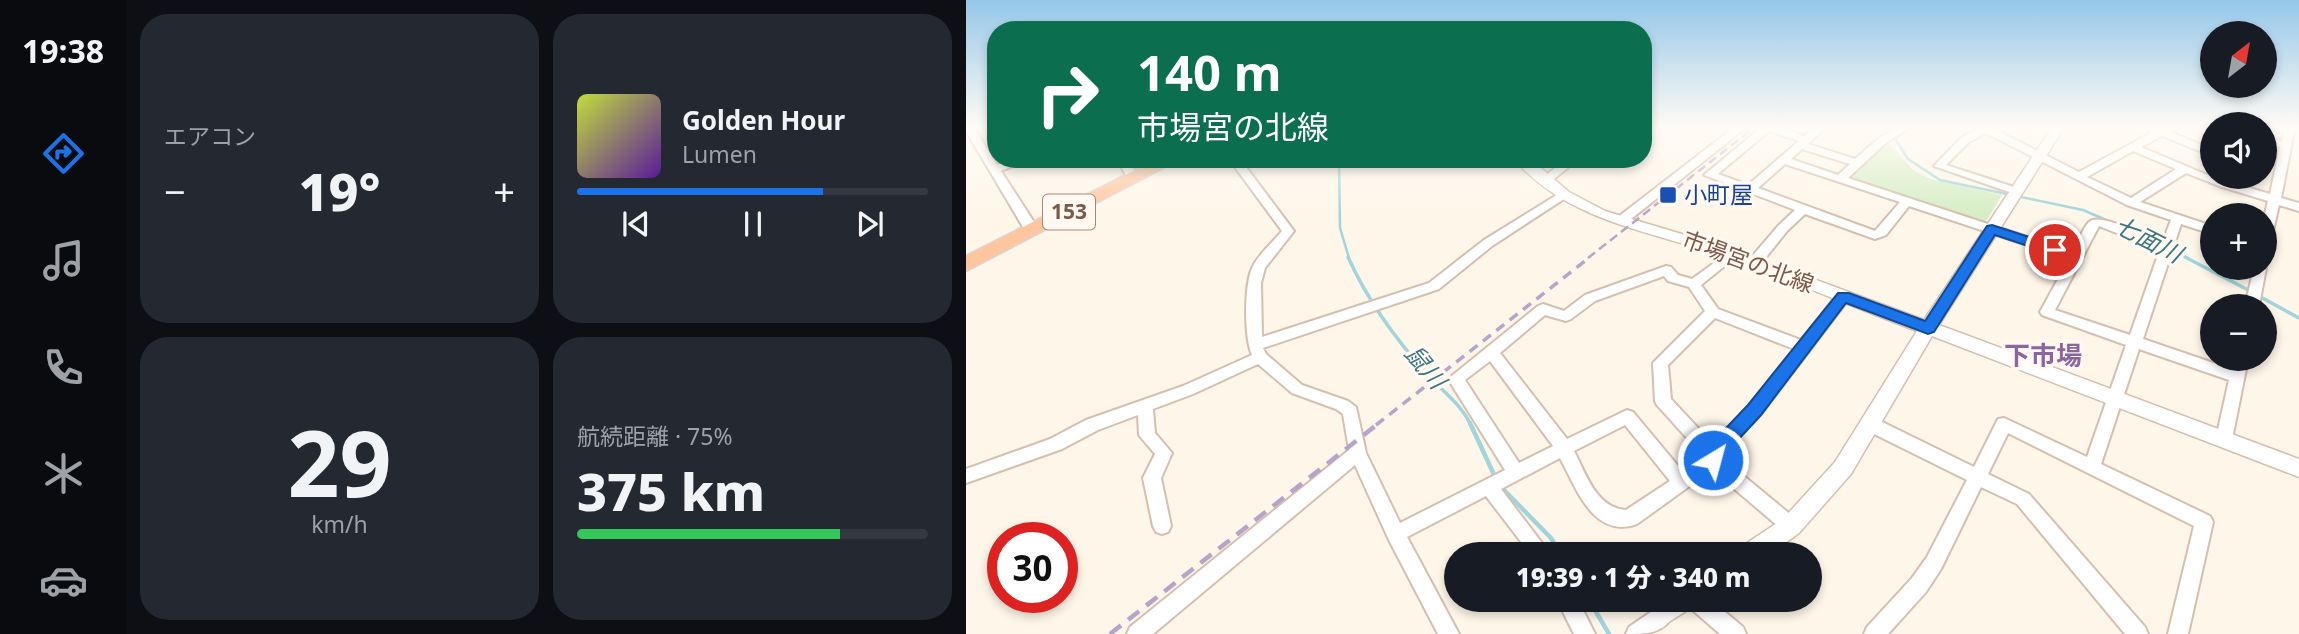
<!DOCTYPE html>
<html lang="ja">
<head>
<meta charset="utf-8">
<style>
	:root { --surface:#171b24; --page:#242831; --text:#f1f3f6; --muted:#9ea1a6; --line:#363941; --accent:#1a73e8 }
	body { margin:0; font-family:"Noto Sans","Noto Sans JP",sans-serif; background:var(--page); color:var(--text); height:100vh; display:flex; flex-direction:column; font-size:26px; white-space:nowrap }
	* { box-sizing:border-box; margin:0 }
	p { font-size:23px; color:var(--muted) }
	.icon { flex:none; width:38px; height:38px; fill:none; stroke:currentColor; stroke-width:2; stroke-linecap:round; stroke-linejoin:round }
	.map { position:relative; flex:1; overflow:hidden }
	.drawer { display:flex; flex-direction:column; gap:14px; padding:14px; background:#0d0f14; width:840px }
	.drawer>* { flex:none }
	.hud { position:absolute; left:21px; top:21px; width:665px; height:147px; border-radius:28px; box-shadow:0 4px 10px #0003; background:#0b6e4f; color:#fff; overflow:hidden }
	.needle { width:46px; rotate:31deg }
	.buttons { position:absolute; left:1234px; top:21px; display:grid; gap:14px }
	.buttons a { display:grid; place-items:center; width:77px; height:77px; border-radius:50%; background:var(--surface); box-shadow:0 4px 10px #0003; font-size:35px }
	.speed { position:absolute; left:21px; top:522px; display:flex; gap:14px; font-size:35px; font-weight:700; text-align:center }
	.speed>* { display:grid; place-content:center; width:91px; height:91px; border-radius:50%; background:var(--surface); box-shadow:0 4px 10px #0003; line-height:1 }
	.speed .limit { border:10px solid #d22; background:#fff; color:#111 }
	.pin { position:absolute; display:grid; place-items:center; width:60px; height:60px; color:#fff; margin:-30px; border:4px solid #fff; border-radius:50%; box-shadow:0 2px 7px #0007 }
	.me { position:absolute; width:77px; margin:-38px; rotate:37deg; stroke-linejoin:round; filter:drop-shadow(0 0 5px #0008) }
	.turn { display:flex; align-items:center; gap:24px; height:147px; padding:0 35px; font-size:32px }
	.turn .icon { width:91px; height:91px; stroke-width:2.5 }
	.turn b { display:block; font-size:49px; line-height:60px }
	.big { font-size:52px; font-weight:800; line-height:1.1 }
	.drawer .tile { flex:1; display:flex; flex-direction:column; justify-content:center; gap:10px; min-width:0; padding:0 24px; border-radius:28px; background:var(--page) }
	.drawer .dial { align-items:center; gap:0 }
	.dial b { font-size:91px; line-height:1 }
	.song { display:flex; align-items:center; gap:21px }
	.cover { width:84px; height:84px; border-radius:10px; background:linear-gradient(135deg,hsl(70 70% 55%),hsl(270 70% 35%)) }
	.played { height:7px; border-radius:4px; background:linear-gradient(90deg,var(--accent) 70%,var(--line) 70%) }
	.keys { display:flex; justify-content:space-around; direction:ltr }
	.heat { display:flex; justify-content:space-between; align-items:center; font-size:38px; direction:ltr }
	.charge { height:10px; border-radius:5px; background:linear-gradient(90deg,#34c759 75%,var(--line) 0) }
	.drawer .tiles { flex:1; display:grid; gap:14px; grid-template-columns:repeat(2,1fr) }
	.trip { position:absolute; left:478px; top:542px; width:378px; height:70px; border-radius:35px; background:var(--surface); box-shadow:0 4px 10px #0003; font-weight:800; line-height:70px; text-align:center }
	main { display:flex; flex:1; min-height:0 }
	.tab-bar { display:flex; flex-direction:column; width:126px; justify-content:space-around; align-items:center; background:#090b0e; color:var(--muted) }
	.tab-bar .icon { width:49px; height:49px }
	.tab-bar .current { color:var(--accent) }
	.tab-bar b { font-size:32px; color:var(--text) }
	.map>svg:first-child { display:block }
	.green { fill:#d6eec5 }
	.lines { fill:none; stroke-linecap:round; stroke-linejoin:round }
	.stream-far2 { stroke:#a0d5dd; stroke-width:2.5 }
	.stream-far1 { stroke:#a0d5dd; stroke-width:3.5 }
	.stream { stroke:#a0d5dd; stroke-width:4.5 }
	.minor-casing { stroke:#d5bfaf; stroke-width:4 }
	.tertiary-casing { stroke:#d5bfaf; stroke-width:3 }
	.trunk-casing { stroke:#ddd4d0; stroke-width:3 }
	.minor { fill:#fff; fill-rule:evenodd }
	.tertiary { fill:#fff; fill-rule:evenodd }
	.trunk { fill:#fec69d; fill-rule:evenodd }
	.rail-far2 { stroke:#b8a4cb; stroke-width:2.5; stroke-dasharray:9 5; stroke-linecap:butt }
	.rail-far1 { stroke:#b8a4cb; stroke-width:3.5; stroke-dasharray:10 7; stroke-linecap:butt }
	.rail { stroke:#b8a4cb; stroke-width:4.5; stroke-dasharray:14 9; stroke-linecap:butt }
	.route { fill:#1a73e8; stroke:#114b97; stroke-width:2 }
	.transit-dot { fill:#1a4fb4; stroke:#fff9f1; stroke-width:2.5 }
	.labels { text-anchor:middle; stroke-width:7; stroke-linejoin:round; paint-order:stroke }
	.shield { fill:#fff9f1; stroke:#a38a7b; stroke-width:2 }
	.shield-label { font-size:21px; font-weight:bold; fill:#7c5a49 }
	.transit-label { font-size:23px; fill:#164399; stroke:#fff9f1; text-anchor:start }
	.street-label { font-size:23px; fill:#7c5a49; stroke:#fff9f1 }
	.water-label { font-size:24px; font-style:italic; fill:#3a7882; stroke:#fff9f1 }
	.quarter-label { font-size:26px; font-weight:bold; fill:#8a659f; stroke:#fff9f1 }
</style>
</head>
<body>
<main>
<nav class="tab-bar">
<b>19:38</b>
<svg class="icon current" aria-label="directions" viewBox="0 0 24 24"><path d="M12 3l9 9-9 9-9-9zM9 14v-3h6M13 9l2 2-2 2"/></svg>
<svg class="icon" aria-label="music" viewBox="0 0 24 24"><path d="M9 18V5l10-2v13"/><circle cx="6" cy="18" r="3"/><circle cx="16" cy="16" r="3"/></svg>
<svg class="icon" aria-label="phone" viewBox="0 0 24 24"><path d="M5 4h4l2 5-3 2q2 4 5 5l2-3 5 2v4C11 20 4 13 5 4z"/></svg>
<svg class="icon" aria-label="climate" viewBox="0 0 24 24"><path d="M12 3v18M4 7l16 10M4 17L20 7"/></svg>
<svg class="icon" aria-label="car" viewBox="0 0 24 24"><path d="M5 17H2v-5l4-1 3-4h7l3 4 3 1v5h-3M9 17h6M6 11h13"/><circle cx="7" cy="17" r="2"/><circle cx="17" cy="17" r="2"/></svg>
</nav>
<section class="drawer">
<div class="tiles">
<div class="tile"><p>エアコン</p>
<div class="heat"><a>−</a><b class="big">19°</b><a>+</a></div>
</div>
<div class="tile">
<div class="song"><i class="cover"></i><div><b>Golden Hour</b><p>Lumen</p></div></div>
<div class="played"></div>
<div class="keys"><svg class="icon" aria-label="previous" viewBox="0 0 24 24"><path d="M18 5L8 12l10 7zM5 5v14"/></svg><svg class="icon" aria-label="pause" viewBox="0 0 24 24"><path d="M8 5v14M16 5v14"/></svg><svg class="icon" aria-label="next" viewBox="0 0 24 24"><path d="M6 5l10 7-10 7zM19 5v14"/></svg></div>
</div>
<div class="tile dial"><b>29</b><p>km/h</p></div>
<div class="tile"><p>航続距離 · 75%</p><b class="big">375 km</b><div class="charge"></div></div>
</div>
</section>
<div class="map">
<svg width="1333" height="634" viewBox="0 0 1333 634">
	<rect width="100%" height="100%" fill="#fef6e9"/>
	<path class="green" d="M 921,142 L 947,170 L 964,179 L 1036,195 L 1019,223 L 883,180 L 881,177 Z"/>
	<g class="lines">
		<g class="stream-far2">
			<path d="M 921,126 L 942,159 L 974,180 L 1117,210 L 1198,245"/>
			<path d="M 373,159 L 374,228 L 383,258"/>
			<path d="M 1204,249 L 1222,258"/>
		</g>
		<g class="stream-far1">
			<path d="M 382,257 C 401,299 431,341 462,375 C 477,392 495,404 505,425"/>
			<path d="M 1219,257 L 1284,291"/>
			<path d="M 1291,295 L 1333,318"/>
		</g>
		<g class="stream">
			<path d="M 504,423 L 530,479"/>
			<path d="M 534,486 L 585,538 L 595,555"/>
			<path d="M 623,600 L 643,634"/>
		</g>
		<g class="minor-casing">
			<g id="minor">
				<path d="M 0,126 L 7,126 L 31,165 L 47,159 L 63,159 L 35,171 L 73,230 L 71,233 L 63,233 L 57,227 L 0,131 Z"/>
				<path d="M 770,126 L 782,126 L 660,223 L 652,223 L 650,220 L 652,217 Z"/>
				<path d="M 797,126 L 809,126 L 838,136 L 850,126 L 861,126 L 842,144 L 889,159 C 907,144 922,126 947,126 L 922,141 L 882,178 L 1107,252 C 1112,243 1116,229 1123,222 C 1135,211 1183,239 1195,246 L 1205,220 L 1161,205 L 1020,133 L 1003,142 L 980,165 L 1054,189 L 1054,193 L 1046,193 L 968,166 L 995,138 L 1012,129 L 1008,126 L 1024,127 L 1113,172 L 1187,132 L 1176,126 L 1195,128 L 1216,126 L 1204,132 L 1246,149 L 1246,156 L 1196,136 L 1175,147 L 1246,177 L 1304,194 L 1314,147 L 1298,142 L 1298,136 L 1316,141 L 1319,126 L 1329,126 L 1315,198 L 1333,203 L 1333,211 L 1313,205 L 1302,252 L 1298,253 L 1298,218 L 1302,201 L 1253,186 L 1220,173 L 1174,202 L 1246,226 L 1246,234 L 1215,224 L 1177,339 L 1265,369 L 1268,359 L 1282,359 L 1266,439 L 1264,444 L 1258,446 L 1252,444 L 1250,439 L 1263,380 L 1173,349 L 1135,464 L 1244,516 L 1247,522 L 1222,634 L 1202,634 L 1228,526 L 1042,433 L 1022,474 L 1063,494 L 1179,627 L 1182,634 L 1159,634 L 1051,504 L 1015,487 L 975,569 L 960,592 L 922,634 L 898,634 L 901,627 L 946,578 L 961,557 L 1001,480 L 898,429 L 896,424 L 898,419 L 904,418 L 910,419 L 1008,467 L 1032,419 L 1038,418 L 1121,457 L 1160,345 L 1076,315 L 1074,312 L 1103,259 L 943,206 L 920,235 L 909,239 L 839,214 L 821,231 L 793,266 L 783,266 L 782,263 L 783,260 L 813,225 L 829,210 L 738,175 ZM 803,131 L 833,141 L 782,185 L 752,174 ZM 836,149 L 884,164 L 872,175 L 825,159 ZM 1167,151 L 1210,169 L 1165,198 L 1121,177 ZM 819,164 L 934,202 L 909,231 L 792,188 ZM 1133,226 L 1158,236 L 1192,255 L 1164,335 L 1089,310 Z"/>
				<path d="M 151,159 L 162,159 L 173,179 L 171,181 L 163,181 Z"/>
				<path d="M 263,159 L 274,159 L 328,231 L 299,268 L 295,283 L 296,337 L 463,283 L 518,240 L 594,193 L 602,193 L 604,195 L 526,246 L 473,289 L 297,348 L 300,354 L 336,385 L 382,401 L 390,407 L 400,453 L 434,523 L 539,470 L 482,379 L 572,306 L 577,304 L 598,311 L 619,295 L 700,266 L 705,267 L 712,275 L 726,279 L 766,250 L 770,251 L 772,254 L 770,257 L 735,285 L 752,309 L 835,340 L 872,294 L 882,294 L 884,297 L 882,300 L 795,414 L 755,457 L 831,520 L 834,526 L 831,532 L 825,534 L 819,532 L 746,470 L 671,524 C 627,540 610,487 594,458 L 535,489 L 585,555 L 565,555 L 520,496 L 441,537 L 493,634 L 472,634 L 423,540 L 389,465 L 187,634 L 161,634 L 164,627 L 383,450 L 377,414 L 370,409 L 326,393 L 292,364 L 227,394 L 187,409 L 189,433 L 206,453 L 195,478 L 205,526 L 202,532 L 196,534 L 190,532 L 187,526 L 177,478 L 189,454 L 173,435 L 172,415 L 132,430 L 96,449 L 0,483 L 0,469 L 84,439 L 120,420 L 217,386 L 286,355 C 278,337 278,283 287,266 C 294,253 307,242 316,231 ZM 698,276 L 702,281 L 723,287 L 739,311 L 687,363 L 689,401 L 691,405 L 738,457 L 717,472 L 667,412 L 661,410 L 601,439 L 534,353 L 579,315 L 600,321 L 605,319 L 629,301 ZM 749,318 L 828,349 L 783,406 L 747,444 L 705,399 L 702,365 ZM 524,361 L 587,446 L 553,463 L 499,380 ZM 659,425 L 704,481 L 660,510 C 630,508 620,474 608,451 Z"/>
				<path d="M 601,159 L 613,159 L 584,182 L 576,182 L 576,178 Z"/>
				<path d="M 1298,265 L 1300,268 L 1293,306 L 1279,306 L 1288,268 L 1298,268 Z"/>
				<path d="M 591,600 L 612,600 L 629,634 L 608,634 Z"/>
				<path d="M 720,600 L 745,600 L 777,627 L 780,634 L 754,634 L 723,607 Z"/>
				<path d="M 698,603 L 705,606 L 708,613 C 699,634 680,634 660,634 L 663,627 Z"/>
			</g>
		</g>
		<g class="tertiary-casing">
			<g id="tertiary">
				<path d="M 1087,126 L 1099,126 L 973,325 L 1333,459 L 1333,477 L 966,336 L 885,474 L 833,533 L 803,555 L 771,555 L 775,547 L 817,519 L 869,462 L 951,331 C 888,307 826,281 762,258 C 688,231 603,223 548,159 L 564,159 L 603,192 L 639,211 L 772,251 L 958,320 Z"/>
				<path d="M 695,600 L 728,600 L 725,608 L 698,625 L 689,622 L 685,613 L 689,604 Z"/>
			</g>
		</g>
		<g class="trunk-casing">
			<path id="trunk" d="M 191,159 L 214,159 L 0,271 L 0,256 Z"/>
		</g>
		<use href="#minor" class="minor"/>
		<use href="#tertiary" class="tertiary"/>
		<use href="#trunk" class="trunk"/>
		<path class="rail-far2" d="M 622,258 L 790,126"/>
		<path class="rail-far1" d="M 410,425 L 624,257"/>
		<path class="rail" d="M 144,634 L 413,423"/>
	</g>
	<linearGradient id="sky" x2="0" y2="1"><stop stop-color="#95c7e9"/><stop offset="0.59" stop-color="#fffbf5"/><stop offset="1" stop-color="#fffbf5" stop-opacity="0"/></linearGradient>
	<rect width="1333" height="215" fill="url(#sky)"/>
	<path class="route" d="M 1026,225 L 1094,247 L 1096,250 L 1089,255 L 1029,235 L 968,332 L 962,334 L 880,303 L 795,415 L 756,457 L 753,465 L 747,468 L 740,465 L 737,460 L 740,449 L 782,405 L 872,293 L 883,293 L 959,321 L 1021,226 Z"/>
	<rect class="transit-dot" x="693" y="186" width="18" height="18" rx="3.5"/>
	<g class="labels">
		<rect class="shield" x="77" y="194.5" width="52" height="35" rx="5"/>
		<g class="shield-label">
			<text x="103" y="219">153</text>
		</g>
		<g class="transit-label">
			<text x="718" y="203">小町屋</text>
		</g>
		<g class="street-label">
			<text transform="translate(782 262) rotate(20)" y="8">市場宮の北線</text>
		</g>
		<g class="water-label">
			<text transform="translate(1182 240) rotate(27)" y="8">七面川</text>
			<text transform="translate(459 367) rotate(50)" y="8">鼠川</text>
		</g>
		<g class="quarter-label">
			<text x="1077" y="365">下市場</text>
		</g>
	</g>
</svg>
<div class="buttons">
<a><svg class="needle" viewBox="-14 -14 28 28"><path d="M0-13l5 13h-10z" fill="#e53935"/><path d="M0 13l5-13h-10z" fill="#9ea1a6"/></svg></a>
<a><svg class="icon" aria-label="sound" viewBox="0 0 24 24"><path d="M4 9h4l5-4v14l-5-4H4zM17 9q2 3 0 6"/></svg></a>
<a>+</a>
<a>−</a>
</div>
<div class="speed"><div class="limit">30</div></div>
<div class="pin" style="left:1089px;top:250px;background:#d93025"><svg class="icon" aria-label="arrive" viewBox="0 0 24 24"><path d="M6 21V4h12l-3 4 3 4H6"/></svg></div>
<svg class="me" style="left:747px;top:460px" viewBox="-20 -20 40 40"><circle r="17" fill="#1a73e8" stroke="#fff" stroke-width="3"/><path d="M0-11L8 9 0 5-8 9z" fill="#fff"/></svg>
<div class="trip">19:39 · 1 分 · 340 m</div>
<div class="hud">
<div class="turn"><svg class="icon" aria-label="right" viewBox="0 0 24 24"><path d="M7 20v-9h11M14 6l5 5-5 5"/></svg><div><b>140 m</b>市場宮の北線</div></div>
</div>
</div>
</main>
</body>
</html>
